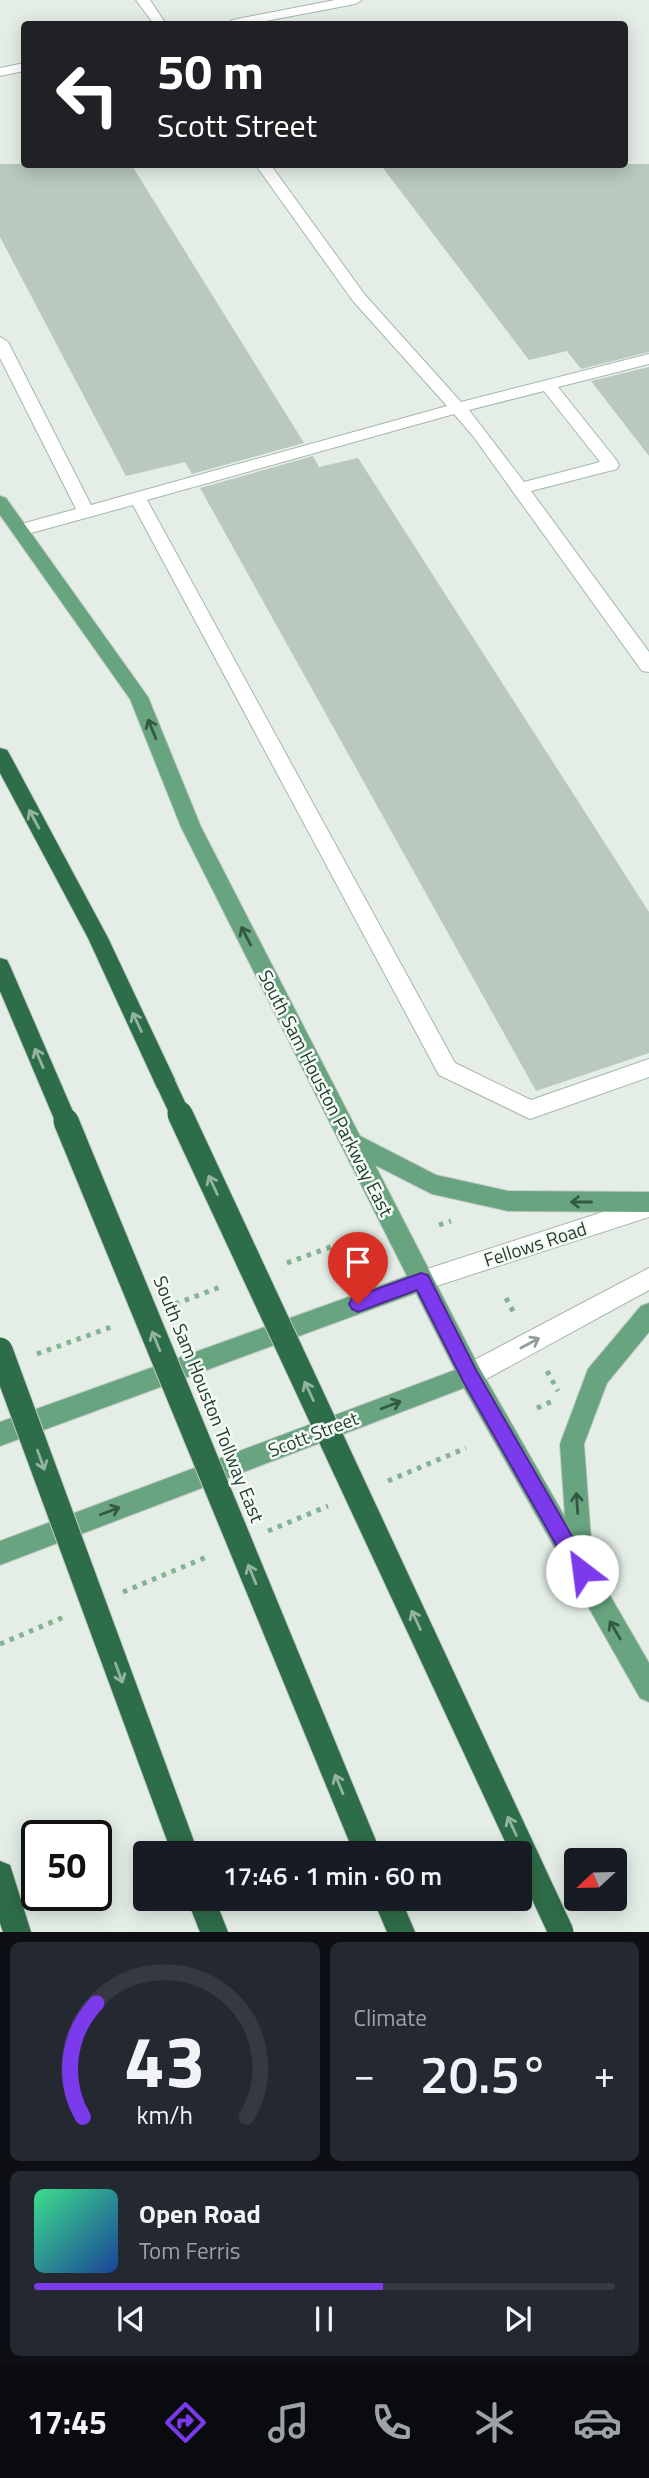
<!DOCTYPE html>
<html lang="en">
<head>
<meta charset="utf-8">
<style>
	:root { --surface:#171b24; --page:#242831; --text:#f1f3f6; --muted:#9ea1a6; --line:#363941; --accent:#7c3aed }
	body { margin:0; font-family:"Titillium Web",sans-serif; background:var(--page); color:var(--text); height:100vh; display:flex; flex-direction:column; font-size:26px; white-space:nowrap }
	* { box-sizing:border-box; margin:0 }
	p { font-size:23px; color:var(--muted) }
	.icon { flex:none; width:38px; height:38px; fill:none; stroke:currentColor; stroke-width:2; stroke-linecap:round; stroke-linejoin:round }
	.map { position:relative; height:1932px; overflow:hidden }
	.side { display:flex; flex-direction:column; gap:10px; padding:10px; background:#0d0f14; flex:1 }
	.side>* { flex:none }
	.guide { position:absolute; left:21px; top:21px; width:607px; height:147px; border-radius:7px; box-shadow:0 4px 18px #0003; background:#202124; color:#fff; overflow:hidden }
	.needle { width:46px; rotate:248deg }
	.tools { position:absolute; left:564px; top:1848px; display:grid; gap:14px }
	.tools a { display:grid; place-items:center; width:63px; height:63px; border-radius:7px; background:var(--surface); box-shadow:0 4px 18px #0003; font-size:35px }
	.speed { position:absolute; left:21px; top:1820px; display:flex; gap:14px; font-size:35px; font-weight:700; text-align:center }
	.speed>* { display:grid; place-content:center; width:91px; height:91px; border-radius:50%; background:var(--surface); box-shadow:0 4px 18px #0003; line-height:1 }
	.speed .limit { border:4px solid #111; border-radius:10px; background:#fff; color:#111 }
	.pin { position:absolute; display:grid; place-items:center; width:60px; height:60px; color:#fff; margin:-72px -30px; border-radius:50% 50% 50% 0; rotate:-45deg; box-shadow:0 0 7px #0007 }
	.pin .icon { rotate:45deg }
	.me { position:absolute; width:77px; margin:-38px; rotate:330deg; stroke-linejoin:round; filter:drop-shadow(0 0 5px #0008) }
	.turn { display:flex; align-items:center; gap:24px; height:147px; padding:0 21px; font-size:32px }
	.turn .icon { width:91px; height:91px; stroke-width:2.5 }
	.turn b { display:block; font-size:49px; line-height:60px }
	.big { font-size:52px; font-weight:600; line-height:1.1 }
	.side .widget { flex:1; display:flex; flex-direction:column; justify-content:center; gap:10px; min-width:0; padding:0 24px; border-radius:10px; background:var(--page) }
	.side .dial { align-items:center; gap:0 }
	.dial svg { height:182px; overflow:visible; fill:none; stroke:var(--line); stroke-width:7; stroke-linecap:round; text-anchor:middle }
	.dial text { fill:var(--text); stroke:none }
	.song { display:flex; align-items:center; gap:21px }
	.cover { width:84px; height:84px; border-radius:10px; background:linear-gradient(135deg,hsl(150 70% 55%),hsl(220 70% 35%)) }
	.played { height:7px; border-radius:4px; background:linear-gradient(90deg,var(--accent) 60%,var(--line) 60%) }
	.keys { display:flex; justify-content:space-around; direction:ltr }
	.heat { display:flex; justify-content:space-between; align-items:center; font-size:38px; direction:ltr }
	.side .tiles { flex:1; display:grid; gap:10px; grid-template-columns:1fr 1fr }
	.widget:last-child { grid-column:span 2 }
	.trip { position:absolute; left:133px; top:1841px; width:399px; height:70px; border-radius:7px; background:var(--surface); box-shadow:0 4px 18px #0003; font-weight:600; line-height:70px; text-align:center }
	.tab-bar { display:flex; height:112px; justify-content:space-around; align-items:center; background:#090b0e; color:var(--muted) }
	.tab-bar .icon { width:49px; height:49px }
	.tab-bar .on { color:var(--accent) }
	.tab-bar b { font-size:32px; color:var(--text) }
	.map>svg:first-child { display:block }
	.building { fill:#b9c9be }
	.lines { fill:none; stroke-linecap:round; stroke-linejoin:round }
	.minor-casing { stroke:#a6b6ab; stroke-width:2 }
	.major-casing { stroke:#c1cac4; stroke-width:2 }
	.highway-casing { stroke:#c1cac4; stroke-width:2 }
	.path { stroke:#84b293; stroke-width:5; stroke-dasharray:4.5 6; stroke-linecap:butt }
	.minor { fill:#fff; fill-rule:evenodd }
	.major { fill:#68a47f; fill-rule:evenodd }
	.highway { fill:#2e6d49; fill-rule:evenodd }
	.highway-bridge-far1-casing { stroke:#c1cac4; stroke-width:21; stroke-linecap:butt }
	.highway-bridge-casing { stroke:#c1cac4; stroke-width:27; stroke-linecap:butt }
	.highway-bridge-far1 { stroke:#2e6d49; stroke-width:19 }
	.highway-bridge { stroke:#2e6d49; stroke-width:25 }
	.oneway { stroke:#345942 }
	.oneway2 { stroke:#92b4a0 }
	.oneway3 { stroke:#91a096 }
	.route { fill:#7c3aed; stroke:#51269a; stroke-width:2 }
	.labels { text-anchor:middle; stroke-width:5; stroke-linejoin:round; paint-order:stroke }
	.street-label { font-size:19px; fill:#23402e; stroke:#f5faf6 }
</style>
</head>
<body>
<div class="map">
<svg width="649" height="1932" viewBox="0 0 649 1932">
	<rect width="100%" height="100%" fill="#e4eee6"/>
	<g class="building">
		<path d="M 0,164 L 131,164 L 304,443 L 192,474 L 185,462 L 126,476 L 0,237 Z"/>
		<path d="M 380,164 L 649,164 L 649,352 L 581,369 L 567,351 L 529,360 Z"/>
		<path d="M 649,367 L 649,456 L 591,381 Z"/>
		<path d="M 313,456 L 319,467 L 358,458 L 649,912 L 649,1053 L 536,1091 L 200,488 Z"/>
	</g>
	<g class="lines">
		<g class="minor-casing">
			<g id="minor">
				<path d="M 136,0 L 150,0 L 166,24 L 154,24 Z"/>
				<path d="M 335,0 L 362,0 L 355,4 L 250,24 L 225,24 L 232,20 Z"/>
				<path d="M 24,63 L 24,71 L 0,76 L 0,68 Z"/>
				<path d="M 255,164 L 270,164 L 365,295 L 461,402 L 649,354 L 649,364 L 558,387 L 617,461 L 619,465 L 617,469 L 531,491 L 649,652 L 649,672 L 642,671 L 473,436 L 454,414 L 147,500 L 455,1063 L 531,1100 L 649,1059 L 649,1077 L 530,1119 L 439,1075 L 133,505 L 20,536 L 11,530 L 14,526 L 76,509 L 0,358 L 0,337 L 8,342 L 91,505 L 447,406 L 353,301 ZM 544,391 L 600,462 L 524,482 L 469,410 Z"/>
				<path d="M 649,1197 L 649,1217 L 421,1291 L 413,1288 L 409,1281 L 413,1274 L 421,1271 Z"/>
				<path d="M 649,1268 L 649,1290 L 479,1383 L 470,1386 L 461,1383 L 458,1375 L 461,1367 Z"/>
			</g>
		</g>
		<g class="major-casing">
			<path id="major" d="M 0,496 L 6,498 L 148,697 L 201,827 L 360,1136 L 436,1175 L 508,1191 L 649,1192 L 649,1212 L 508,1211 L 432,1194 L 375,1165 L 479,1367 L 565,1517 L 560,1444 L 588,1369 L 641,1306 L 649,1303 L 649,1332 L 607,1383 L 584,1444 L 593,1566 L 649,1663 L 649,1702 L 640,1698 L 464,1388 L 0,1565 L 0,1541 L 455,1370 L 416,1293 L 0,1446 L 0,1422 L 407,1276 L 181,827 L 130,699 L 0,515 Z"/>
		</g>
		<g class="highway-casing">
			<g id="highway">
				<path d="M 0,748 L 7,750 L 10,755 L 108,938 L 177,1084 L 174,1090 L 166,1093 L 158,1090 L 88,938 L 0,773 Z"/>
				<path d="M 0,958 L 7,960 L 10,966 L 77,1121 L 74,1128 L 66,1130 L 58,1128 L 55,1121 L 0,991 Z"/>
				<path d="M 0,1861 L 10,1865 L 31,1932 L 3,1932 L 0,1923 Z"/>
				<path d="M 187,1899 L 215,1899 L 228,1932 L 200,1932 Z"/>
				<path d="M 373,1899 L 401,1899 L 415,1932 L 387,1932 Z"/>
			</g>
		</g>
		<g class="path">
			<path d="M 439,1225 L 451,1221"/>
			<path d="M 287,1263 L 363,1235"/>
			<path d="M 506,1298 L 515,1315"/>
			<path d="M 175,1304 L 223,1286"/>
			<path d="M 37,1354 L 114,1326"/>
			<path d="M 547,1371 L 558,1391"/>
			<path d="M 537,1408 L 555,1400"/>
			<path d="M 388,1481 L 466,1448"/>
			<path d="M 268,1531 L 328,1506"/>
			<path d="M 123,1592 L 209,1556"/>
			<path d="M 0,1644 L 64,1617"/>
		</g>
		<use href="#minor" class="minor"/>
		<use href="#major" class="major"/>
		<use href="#highway" class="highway"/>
		<g class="highway-bridge-far1-casing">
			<path id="highway-bridge-far1" d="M 166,1084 L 181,1116"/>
		</g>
		<g class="highway-bridge-casing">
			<g id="highway-bridge">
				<path d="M 180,1114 L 561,1932"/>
				<path d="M 66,1121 L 365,1847"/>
				<path d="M 0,1350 L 185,1853"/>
			</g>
		</g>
		<use href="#highway-bridge-far1" class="highway-bridge-far1"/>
		<use href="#highway-bridge" class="highway-bridge"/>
	</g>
	<defs><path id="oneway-shaft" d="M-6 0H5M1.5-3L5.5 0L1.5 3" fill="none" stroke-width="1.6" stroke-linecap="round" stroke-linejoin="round" transform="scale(1.75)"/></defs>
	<g class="oneway">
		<use href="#oneway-shaft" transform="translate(152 729) rotate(-112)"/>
		<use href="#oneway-shaft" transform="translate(246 936) rotate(-117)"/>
		<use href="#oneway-shaft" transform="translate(581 1202) rotate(-180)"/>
		<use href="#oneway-shaft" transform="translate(391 1405) rotate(-21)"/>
		<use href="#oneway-shaft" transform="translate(577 1503) rotate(-94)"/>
		<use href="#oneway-shaft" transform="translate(110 1511) rotate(-21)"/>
		<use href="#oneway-shaft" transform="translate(615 1630) rotate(-120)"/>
	</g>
	<g class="oneway2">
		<use href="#oneway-shaft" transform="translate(34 819) rotate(-118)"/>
		<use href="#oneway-shaft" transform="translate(137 1022) rotate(-115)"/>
		<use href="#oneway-shaft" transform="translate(39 1058) rotate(-113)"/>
		<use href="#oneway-shaft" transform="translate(213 1185) rotate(-115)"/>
		<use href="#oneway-shaft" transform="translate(156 1341) rotate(-112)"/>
		<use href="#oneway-shaft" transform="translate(309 1391) rotate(-115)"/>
		<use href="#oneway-shaft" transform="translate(41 1460) rotate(70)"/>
		<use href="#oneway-shaft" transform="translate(252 1574) rotate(-112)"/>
		<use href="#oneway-shaft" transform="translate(416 1620) rotate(-115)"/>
		<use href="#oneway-shaft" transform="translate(119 1673) rotate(70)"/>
		<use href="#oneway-shaft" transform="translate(339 1784) rotate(-112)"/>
		<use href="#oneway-shaft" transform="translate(512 1826) rotate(-115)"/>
	</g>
	<use class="oneway3" href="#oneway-shaft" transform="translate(530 1343) rotate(-28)"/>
	<path class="route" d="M 421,1273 L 428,1275 L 476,1370 L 588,1564 L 591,1571 L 588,1578 L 582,1581 L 575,1578 L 463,1381 L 417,1290 L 358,1312 L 352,1309 L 349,1304 L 352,1298 Z"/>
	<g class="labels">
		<g class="street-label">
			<text transform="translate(326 1093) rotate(63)" y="7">South Sam Houston Parkway East</text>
			<text transform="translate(535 1244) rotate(-18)" y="7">Fellows Road</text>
			<text transform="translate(209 1399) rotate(68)" y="7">South Sam Houston Tollway East</text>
			<text transform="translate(313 1434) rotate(-21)" y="7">Scott Street</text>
		</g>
	</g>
</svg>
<div class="tools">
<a><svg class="needle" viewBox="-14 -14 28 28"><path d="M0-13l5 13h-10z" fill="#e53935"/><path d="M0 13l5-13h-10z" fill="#9ea1a6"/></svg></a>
</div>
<div class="speed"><div class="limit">50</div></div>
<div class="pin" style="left:358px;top:1304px;background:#d93025"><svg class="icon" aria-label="arrive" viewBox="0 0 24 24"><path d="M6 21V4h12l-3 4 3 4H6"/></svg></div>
<svg class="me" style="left:582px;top:1571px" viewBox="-20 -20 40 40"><circle r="19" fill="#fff"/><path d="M0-13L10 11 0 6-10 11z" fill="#7c3aed"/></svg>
<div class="trip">17:46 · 1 min · 60 m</div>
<div class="guide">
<div class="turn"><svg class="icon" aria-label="left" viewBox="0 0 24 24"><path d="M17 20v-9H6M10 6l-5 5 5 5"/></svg><div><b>50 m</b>Scott Street</div></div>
</div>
</div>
<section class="side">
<div class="tiles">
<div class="widget dial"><svg viewBox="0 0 100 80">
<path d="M14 69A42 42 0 1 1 86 69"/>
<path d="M14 69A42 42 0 0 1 20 19" stroke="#7c3aed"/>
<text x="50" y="56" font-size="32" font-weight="700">43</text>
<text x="50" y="72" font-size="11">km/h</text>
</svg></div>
<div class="widget"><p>Climate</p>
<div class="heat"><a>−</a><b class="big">20.5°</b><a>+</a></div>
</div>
<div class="widget">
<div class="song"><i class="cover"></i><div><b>Open Road</b><p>Tom Ferris</p></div></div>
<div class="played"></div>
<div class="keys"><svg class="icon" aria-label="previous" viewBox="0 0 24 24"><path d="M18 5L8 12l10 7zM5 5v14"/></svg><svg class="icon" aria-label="pause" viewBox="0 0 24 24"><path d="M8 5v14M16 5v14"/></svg><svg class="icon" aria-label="next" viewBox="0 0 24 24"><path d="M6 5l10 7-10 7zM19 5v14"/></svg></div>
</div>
</div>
</section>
<nav class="tab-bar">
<b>17:45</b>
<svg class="icon on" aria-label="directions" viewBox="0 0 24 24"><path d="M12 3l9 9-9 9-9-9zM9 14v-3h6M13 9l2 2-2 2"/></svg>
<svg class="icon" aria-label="music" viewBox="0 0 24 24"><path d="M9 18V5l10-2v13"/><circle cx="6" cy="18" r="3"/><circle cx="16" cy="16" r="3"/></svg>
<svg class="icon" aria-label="phone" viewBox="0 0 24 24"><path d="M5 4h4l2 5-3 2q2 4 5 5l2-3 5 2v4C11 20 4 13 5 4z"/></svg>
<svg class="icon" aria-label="climate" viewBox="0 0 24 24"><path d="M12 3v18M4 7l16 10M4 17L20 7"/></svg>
<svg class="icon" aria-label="car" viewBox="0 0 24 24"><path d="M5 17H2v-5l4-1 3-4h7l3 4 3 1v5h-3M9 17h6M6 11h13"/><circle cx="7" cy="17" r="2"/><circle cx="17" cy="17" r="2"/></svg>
</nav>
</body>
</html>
